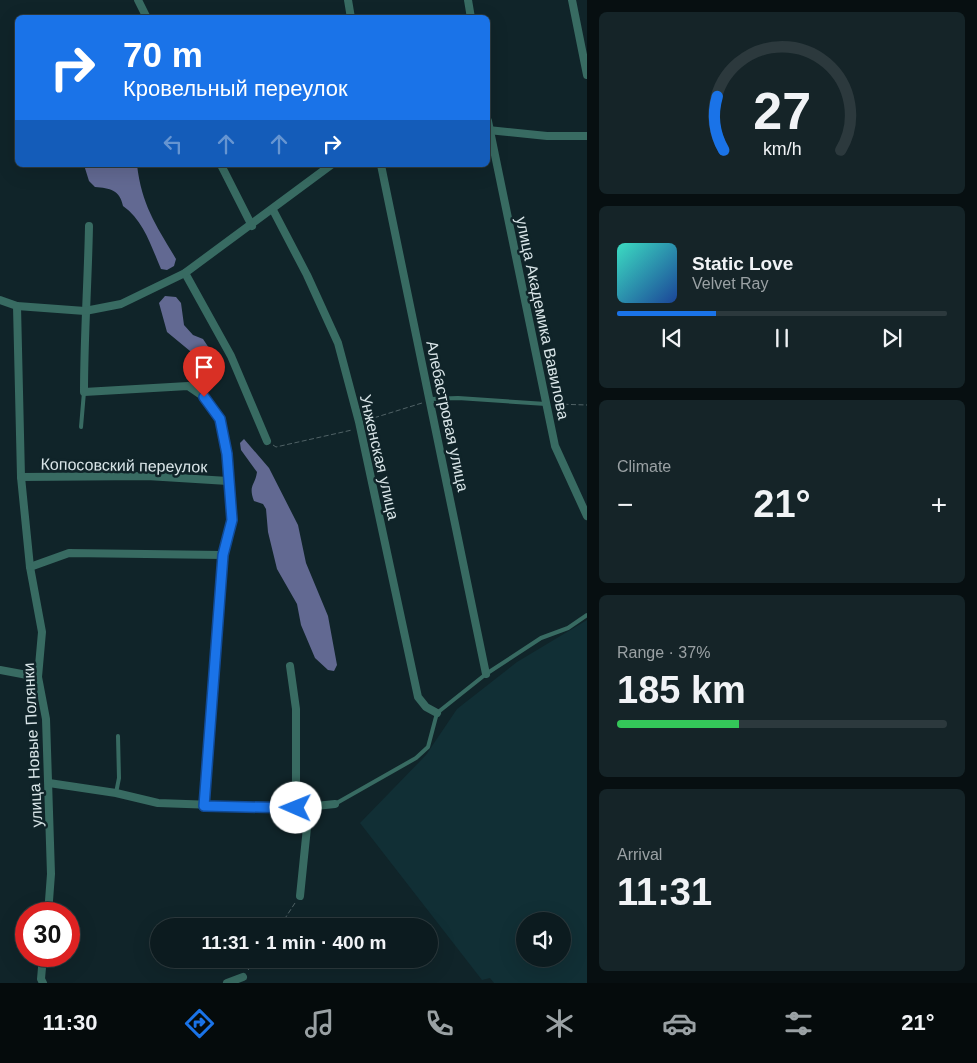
<!DOCTYPE html>
<html lang="en">
<head>
<meta charset="utf-8">
<style>
	:root { --surface:#0c1b1f; --page:#152428; --text:#f1f3f6; --muted:#9aa1a4; --line:#2c393d; --accent:#1a73e8 }
	body { margin:0; font-family:Arial,sans-serif; background:var(--page); color:var(--text); height:100vh; display:flex; flex-direction:column; font-size:19px; white-space:nowrap }
	* { box-sizing:border-box; margin:0 }
	p { font-size:16px; color:var(--muted) }
	.icon { flex:none; width:28px; height:28px; fill:none; stroke:currentColor; stroke-width:2; stroke-linecap:round; stroke-linejoin:round }
	.map { position:relative; flex:1; overflow:hidden }
	.sheet { display:flex; flex-direction:column; gap:12px; padding:12px; background:#070f11; width:390px }
	.sheet>* { flex:none }
	.top-card { position:absolute; left:15px; top:15px; width:475px; height:152px; border-radius:8px; box-shadow:0 5px 20px #0002,0 0 0 1px var(--line); background:#1a73e8; color:#fff; overflow:hidden }
	.tools { position:absolute; left:516px; top:912px; display:grid; gap:10px }
	.tools a { display:grid; place-items:center; width:55px; height:55px; border-radius:50%; background:var(--surface); box-shadow:0 5px 20px #0002,0 0 0 1px var(--line); font-size:25px }
	.speed { position:absolute; left:15px; top:902px; display:flex; gap:10px; font-size:25px; font-weight:700; text-align:center }
	.speed>* { display:grid; place-content:center; width:65px; height:65px; border-radius:50%; background:var(--surface); box-shadow:0 5px 20px #0002,0 0 0 1px var(--line); line-height:1 }
	.speed .limit { border:8px solid #d22; background:#fff; color:#111 }
	.pin { position:absolute; display:grid; place-items:center; width:42px; height:42px; color:#fff; margin:-51px -21px; border-radius:50% 50% 50% 0; rotate:-45deg; box-shadow:0 0 5px #0007 }
	.pin .icon { rotate:45deg }
	.me { position:absolute; width:55px; margin:-28px; rotate:271deg; stroke-linejoin:round; filter:drop-shadow(0 0 4px #0008) }
	.turn { display:flex; align-items:center; gap:18px; height:105px; padding:0 25px; font-size:22px }
	.turn .icon { width:65px; height:65px; stroke-width:2.5 }
	.turn b { display:block; font-size:35px; line-height:42px }
	.lanes { display:flex; align-items:center; height:48px; padding:0 25px; background:#0003; justify-content:center; gap:25px; direction:ltr }
	.lanes .off { opacity:.35 }
	.big { font-size:38px; font-weight:800; line-height:1.1 }
	.sheet .card { flex:1; display:flex; flex-direction:column; justify-content:center; gap:8px; min-width:0; padding:0 18px; border-radius:8px; background:var(--page) }
	.sheet .dial { align-items:center; gap:0 }
	.dial svg { height:130px; overflow:visible; fill:none; stroke:var(--line); stroke-width:7; stroke-linecap:round; text-anchor:middle }
	.dial text { fill:var(--text); stroke:none }
	.song { display:flex; align-items:center; gap:15px }
	.cover { width:60px; height:60px; border-radius:8px; background:linear-gradient(135deg,hsl(170 70% 55%),hsl(220 70% 35%)) }
	.played { height:5px; border-radius:2px; background:linear-gradient(90deg,var(--accent) 30%,var(--line) 30%) }
	.keys { display:flex; justify-content:space-around; direction:ltr }
	.heat { display:flex; justify-content:space-between; align-items:center; font-size:28px; direction:ltr }
	.charge { height:8px; border-radius:4px; background:linear-gradient(90deg,#34c759 37%,var(--line) 0) }
	.trip { position:absolute; left:150px; top:918px; width:288px; height:50px; border-radius:25px; background:var(--surface); box-shadow:0 5px 20px #0002,0 0 0 1px var(--line); font-weight:800; line-height:50px; text-align:center }
	.tab-bar { display:flex; height:80px; justify-content:space-around; align-items:center; background:#050b0c; color:var(--muted) }
	.tab-bar .icon { width:35px; height:35px }
	.tab-bar .active { color:var(--accent) }
	.tab-bar b { font-size:22px; color:var(--text) }
	main { display:flex; flex:1; min-height:0 }
	.map>svg:first-child { display:block }
	.built { fill:#112f35; fill-rule:evenodd }
	.water { fill:#626992 }
	.lines { fill:none; stroke-linecap:round; stroke-linejoin:round }
	.path { stroke:#506266; stroke-width:1; stroke-dasharray:5 2.5; stroke-linecap:butt }
	.lane { stroke:#386b62; stroke-width:4 }
	.street { stroke:#386b62; stroke-width:8 }
	.route-casing { stroke:#114b97; stroke-width:12 }
	.route { stroke:#1a73e8; stroke-width:9 }
	.labels { text-anchor:middle; stroke-width:5; stroke-linejoin:round; paint-order:stroke }
	.street-label { font-size:16px; fill:#d9e5e8; stroke:#102429 }
</style>
</head>
<body>
<main>
<div class="map">
<svg width="587" height="983" viewBox="0 0 587 983">
	<rect width="100%" height="100%" fill="#102429"/>
	<path class="built" d="M 587,620 L 587,983 L 494,983 L 490,978 L 482,980 L 360,823 L 426,755 L 457,709 L 517,662 ZM 525,921 L 562,921 L 562,959 L 525,959 Z"/>
	<g class="water">
		<path d="M 84,165 L 137,165 C 142,206 156,225 176,259 L 174,266 L 167,270 L 161,269 C 151,246 144,221 123,206 C 120,190 110,188 95,187 L 89,181 Z"/>
		<path d="M 165,296 L 176,297 L 181,303 L 184,325 L 193,335 L 203,339 L 213,354 L 216,369 L 211,372 L 197,364 L 190,351 L 167,332 L 159,303 Z"/>
		<path d="M 244,439 L 269,468 L 298,525 L 306,563 L 328,616 L 337,665 L 334,671 L 328,670 L 315,658 L 301,625 L 297,604 L 277,569 L 268,532 L 266,509 L 263,504 L 254,501 C 248,485 255,486 257,472 L 241,450 L 240,443 Z"/>
	</g>
	<g class="lines">
		<g class="path">
			<path d="M 556,404 L 587,405"/>
			<path d="M 367,420 L 422,403"/>
			<path d="M 273,445 L 276,447 L 352,430"/>
			<path d="M 280,926 L 295,903"/>
			<path d="M 248,970 L 257,959"/>
		</g>
		<g class="lane">
			<path d="M 431,399 L 458,398 L 546,404"/>
			<path d="M 81,427 L 84,392"/>
			<path d="M 116,793 L 119,778 L 118,736"/>
			<path d="M 335,804 L 416,758 L 428,747 L 437,713 L 486,674 L 541,638 L 568,628 L 587,615"/>
		</g>
		<g class="street">
			<path d="M 138,0 L 147,18"/>
			<path d="M 348,0 L 351,18"/>
			<path d="M 468,0 L 471,18"/>
			<path d="M 572,0 L 587,75"/>
			<path d="M 488,121 L 555,446 L 587,516"/>
			<path d="M 488,130 L 547,136 L 587,136"/>
			<path d="M 221,165 L 252,226"/>
			<path d="M 381,165 L 486,674"/>
			<path d="M 273,210 L 307,275 L 338,343 L 359,422 L 418,697 L 426,707 L 437,713"/>
			<path d="M 89,226 C 88,281 84,336 84,392 L 188,386 L 204,397 L 220,419 L 227,454 L 231,520 L 223,555 L 204,806"/>
			<path d="M 185,273 L 231,356 L 267,441"/>
			<path d="M 0,300 L 17,306 L 85,311 L 121,304 L 185,273 L 331,165"/>
			<path d="M 17,306 L 21,477 L 30,567 L 42,632 L 38,677 L 46,719 L 51,874 L 48,914"/>
			<path d="M 21,477 L 147,476 L 228,481"/>
			<path d="M 30,567 L 69,553 L 223,555"/>
			<path d="M 290,666 L 296,709 L 296,808"/>
			<path d="M 0,670 L 38,677"/>
			<path d="M 49,783 L 116,793 L 158,803 L 296,808 L 335,804"/>
			<path d="M 300,896 L 309,808"/>
			<path d="M 43,983 L 41,979 L 43,956"/>
			<path d="M 227,983 L 243,977"/>
		</g>
	</g>
	<g class="lines">
		<g class="route-casing">
			<path id="route" d="M 204,397 L 220,419 L 227,454 L 232,520 L 223,555 L 204,806 L 296,808"/>
		</g>
		<use href="#route" class="route"/>
	</g>
	<g class="labels">
		<g class="street-label">
			<text transform="translate(543 318) rotate(78)" y="6">улица Академика Вавилова</text>
			<text transform="translate(448 416) rotate(78)" y="6">Алебастровая улица</text>
			<text transform="translate(380 457) rotate(77)" y="6">Унженская улица</text>
			<text transform="translate(124 465) rotate(1)" y="6">Копосовский переулок</text>
			<text transform="translate(32 745) rotate(-93)" y="6">улица Новые Полянки</text>
		</g>
	</g>
</svg>
<div class="tools">
<a><svg class="icon" aria-label="sound" viewBox="0 0 24 24"><path d="M4 9h4l5-4v14l-5-4H4zM17 9q2 3 0 6"/></svg></a>
</div>
<div class="speed"><div class="limit">30</div></div>
<div class="pin" style="left:204px;top:397px;background:#d93025"><svg class="icon" aria-label="arrive" viewBox="0 0 24 24"><path d="M6 21V4h12l-3 4 3 4H6"/></svg></div>
<svg class="me" style="left:296px;top:808px" viewBox="-20 -20 40 40"><circle r="19" fill="#fff"/><path d="M0-13L10 11 0 6-10 11z" fill="#1a73e8"/></svg>
<div class="trip">11:31 · 1 min · 400 m</div>
<div class="top-card">
<div class="turn"><svg class="icon" aria-label="right" viewBox="0 0 24 24"><path d="M7 20v-9h11M14 6l5 5-5 5"/></svg><div><b>70 m</b>Кровельный переулок</div></div>
<div class="lanes"><svg class="icon off" aria-label="left" viewBox="0 0 24 24"><path d="M17 20v-9H6M10 6l-5 5 5 5"/></svg><svg class="icon off" aria-label="ahead" viewBox="0 0 24 24"><path d="M12 20V5M6 11l6-6 6 6"/></svg><svg class="icon off" aria-label="ahead" viewBox="0 0 24 24"><path d="M12 20V5M6 11l6-6 6 6"/></svg><svg class="icon" aria-label="right" viewBox="0 0 24 24"><path d="M7 20v-9h11M14 6l5 5-5 5"/></svg></div>
</div>
</div>
<section class="sheet">
<div class="card dial"><svg viewBox="0 0 100 80">
<path d="M14 69A42 42 0 1 1 86 69"/>
<path d="M14 69A42 42 0 0 1 10 36" stroke="#1a73e8"/>
<text x="50" y="56" font-size="32" font-weight="700">27</text>
<text x="50" y="72" font-size="11">km/h</text>
</svg></div>
<div class="card">
<div class="song"><i class="cover"></i><div><b>Static Love</b><p>Velvet Ray</p></div></div>
<div class="played"></div>
<div class="keys"><svg class="icon" aria-label="previous" viewBox="0 0 24 24"><path d="M18 5L8 12l10 7zM5 5v14"/></svg><svg class="icon" aria-label="pause" viewBox="0 0 24 24"><path d="M8 5v14M16 5v14"/></svg><svg class="icon" aria-label="next" viewBox="0 0 24 24"><path d="M6 5l10 7-10 7zM19 5v14"/></svg></div>
</div>
<div class="card"><p>Climate</p>
<div class="heat"><a>−</a><b class="big">21°</b><a>+</a></div>
</div>
<div class="card"><p>Range · 37%</p><b class="big">185 km</b><div class="charge"></div></div>
<div class="card"><p>Arrival</p><b class="big">11:31</b></div>
</section>
</main>
<nav class="tab-bar">
<b>11:30</b>
<svg class="icon active" aria-label="directions" viewBox="0 0 24 24"><path d="M12 3l9 9-9 9-9-9zM9 14v-3h6M13 9l2 2-2 2"/></svg>
<svg class="icon" aria-label="music" viewBox="0 0 24 24"><path d="M9 18V5l10-2v13"/><circle cx="6" cy="18" r="3"/><circle cx="16" cy="16" r="3"/></svg>
<svg class="icon" aria-label="phone" viewBox="0 0 24 24"><path d="M5 4h4l2 5-3 2q2 4 5 5l2-3 5 2v4C11 20 4 13 5 4z"/></svg>
<svg class="icon" aria-label="climate" viewBox="0 0 24 24"><path d="M12 3v18M4 7l16 10M4 17L20 7"/></svg>
<svg class="icon" aria-label="car" viewBox="0 0 24 24"><path d="M5 17H2v-5l4-1 3-4h7l3 4 3 1v5h-3M9 17h6M6 11h13"/><circle cx="7" cy="17" r="2"/><circle cx="17" cy="17" r="2"/></svg>
<svg class="icon" aria-label="filters" viewBox="0 0 24 24"><path d="M4 7h16M4 17h16"/><circle cx="9" cy="7" r="2"/><circle cx="15" cy="17" r="2"/></svg>
<b>21°</b>
</nav>
</body>
</html>
